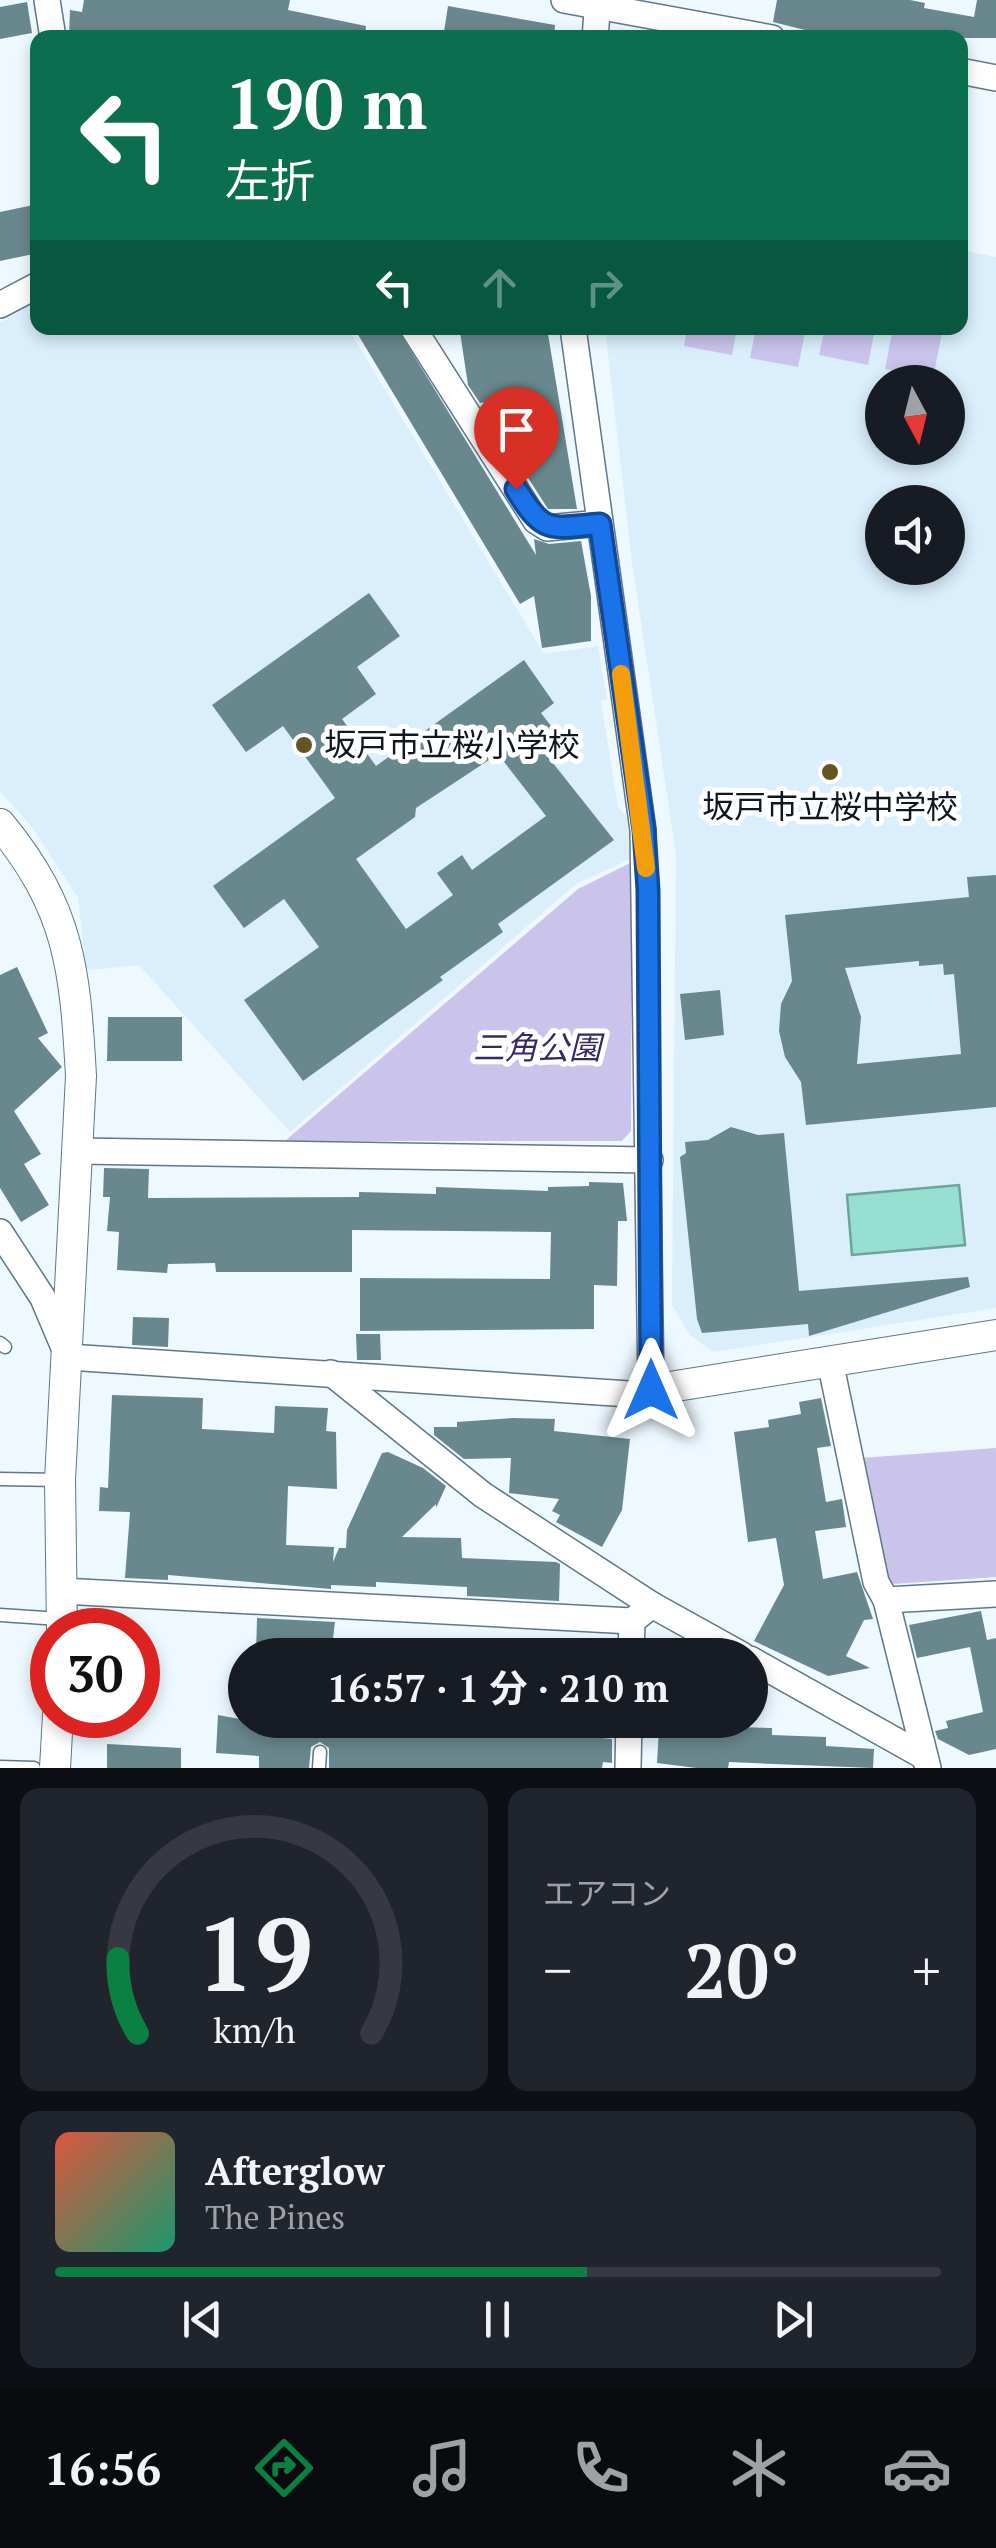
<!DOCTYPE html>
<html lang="ja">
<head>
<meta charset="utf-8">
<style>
	:root { --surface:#171b24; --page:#20242c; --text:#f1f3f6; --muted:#9ea1a6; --line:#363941; --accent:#0b8043 }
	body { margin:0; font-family:"PT Serif","Noto Sans JP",serif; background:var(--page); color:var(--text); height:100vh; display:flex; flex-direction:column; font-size:38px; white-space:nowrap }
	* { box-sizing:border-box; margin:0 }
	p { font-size:32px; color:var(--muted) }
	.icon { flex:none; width:55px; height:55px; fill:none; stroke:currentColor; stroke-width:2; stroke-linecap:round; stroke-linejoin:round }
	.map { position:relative; height:1768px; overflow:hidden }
	.drawer { display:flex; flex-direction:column; gap:20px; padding:20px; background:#0d0f14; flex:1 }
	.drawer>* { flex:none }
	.banner { position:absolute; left:30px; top:30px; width:938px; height:305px; border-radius:20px; box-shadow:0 5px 15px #0003; background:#0b6e4f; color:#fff; overflow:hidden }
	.needle { width:65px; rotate:173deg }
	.fabs { position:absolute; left:865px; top:365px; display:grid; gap:20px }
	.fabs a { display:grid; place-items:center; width:100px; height:100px; border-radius:50%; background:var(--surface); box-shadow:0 5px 15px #0003; font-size:50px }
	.speed { position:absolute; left:30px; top:1608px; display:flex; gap:20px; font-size:50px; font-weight:700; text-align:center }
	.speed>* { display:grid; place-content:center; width:130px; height:130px; border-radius:50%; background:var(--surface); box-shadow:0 5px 15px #0003; line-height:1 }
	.speed .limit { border:15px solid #d22; background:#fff; color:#111 }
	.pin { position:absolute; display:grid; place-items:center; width:85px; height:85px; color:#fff; margin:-102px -42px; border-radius:50% 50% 50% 0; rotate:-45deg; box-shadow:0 0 10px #0007 }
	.pin .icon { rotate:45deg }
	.me { position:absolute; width:110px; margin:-55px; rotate:0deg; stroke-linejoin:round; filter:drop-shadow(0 0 8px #0008) }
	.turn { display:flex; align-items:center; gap:35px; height:210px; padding:0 30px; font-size:45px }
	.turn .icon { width:130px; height:130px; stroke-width:2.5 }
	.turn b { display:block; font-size:70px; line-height:85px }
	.lanes { display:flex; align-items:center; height:95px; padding:0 30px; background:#0003; justify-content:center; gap:50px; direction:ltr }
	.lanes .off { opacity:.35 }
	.big { font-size:75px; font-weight:700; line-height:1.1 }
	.drawer .card { flex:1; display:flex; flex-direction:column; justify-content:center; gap:15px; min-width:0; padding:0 35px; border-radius:20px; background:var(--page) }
	.drawer .dial { align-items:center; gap:0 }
	.dial svg { height:260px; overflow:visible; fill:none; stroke:var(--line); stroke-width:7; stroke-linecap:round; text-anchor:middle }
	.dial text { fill:var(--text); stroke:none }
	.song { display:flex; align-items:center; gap:30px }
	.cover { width:120px; height:120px; border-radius:15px; background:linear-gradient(135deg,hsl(10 70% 55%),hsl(160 70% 35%)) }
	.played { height:10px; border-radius:5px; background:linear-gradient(90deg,var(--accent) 60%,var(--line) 60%) }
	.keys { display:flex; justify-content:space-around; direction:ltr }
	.heat { display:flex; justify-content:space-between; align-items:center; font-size:55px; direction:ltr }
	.drawer .tiles { flex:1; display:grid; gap:20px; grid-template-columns:1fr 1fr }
	.card:last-child { grid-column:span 2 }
	.trip { position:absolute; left:228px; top:1638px; width:540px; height:100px; border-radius:50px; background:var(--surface); box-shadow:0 5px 15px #0003; font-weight:700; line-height:100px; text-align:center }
	.tabs { display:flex; height:160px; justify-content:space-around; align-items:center; background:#090b0e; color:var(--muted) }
	.tabs .icon { width:70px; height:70px }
	.tabs .active { color:var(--accent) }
	.tabs b { font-size:45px; color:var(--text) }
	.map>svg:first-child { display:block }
	.built { fill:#daeefb; fill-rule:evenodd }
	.green { fill:#cac4ed }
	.water { fill:#97dfd0; stroke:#6ea39b; stroke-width:2.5 }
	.building { fill:#69888d; fill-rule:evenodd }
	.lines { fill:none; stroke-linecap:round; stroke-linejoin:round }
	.service-casing { stroke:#5f7786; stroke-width:15 }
	.minor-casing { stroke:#5f7786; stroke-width:28 }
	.tertiary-casing { stroke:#5f7786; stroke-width:32 }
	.service { stroke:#fff; stroke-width:12 }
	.minor { stroke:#fff; stroke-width:25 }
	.tertiary { stroke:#fff; stroke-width:30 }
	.route-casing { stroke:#114b97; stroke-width:25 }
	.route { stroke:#1a73e8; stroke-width:18 }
	.slow { stroke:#f59e0b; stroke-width:18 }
	.poi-dot { fill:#635623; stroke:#fff; stroke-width:4 }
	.labels { text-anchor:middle; stroke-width:10; stroke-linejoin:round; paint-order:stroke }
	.poi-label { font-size:32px; fill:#0f181e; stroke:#fff; text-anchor:start }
	.park-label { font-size:32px; font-style:italic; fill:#372765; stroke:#fff }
</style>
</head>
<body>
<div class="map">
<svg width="996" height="1768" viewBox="0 0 996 1768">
	<rect width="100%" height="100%" fill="#edf8ff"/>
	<g class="built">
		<path d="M 960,250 L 996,257 L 996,1308 L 713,1352 L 690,1335 L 672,1305 L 676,854 L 632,563 L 605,328 L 960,328 ZM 882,382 L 948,382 L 948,448 L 882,448 ZM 882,502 L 948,502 L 948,568 L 882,568 Z"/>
		<path d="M 37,301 L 38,328 L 348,328 L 544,654 L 598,646 L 607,699 L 601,701 L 618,807 L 626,816 L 633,858 L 576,884 L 290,1132 L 139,965 L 91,970 L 86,967 L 78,898 L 32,827 L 0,791 L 0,323 Z"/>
	</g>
	<g class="green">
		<path d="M 687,328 L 737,328 L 732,355 L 684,346 Z"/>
		<path d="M 756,328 L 806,328 L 798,367 L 750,358 Z"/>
		<path d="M 825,328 L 875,328 L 868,365 L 819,355 Z"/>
		<path d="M 893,328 L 943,328 L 933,378 L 885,369 Z"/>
		<path d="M 632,862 L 631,1131 L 622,1141 L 285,1141 L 578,889 Z"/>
		<path d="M 996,1448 L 996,1577 L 893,1584 L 886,1579 L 861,1458 Z"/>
	</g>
	<path class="water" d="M 959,1185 L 965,1245 L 852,1255 L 847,1195 Z"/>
	<g class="building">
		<path d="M 84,0 L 290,0 L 288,10 L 366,26 L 365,38 L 69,38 L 70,10 L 82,12 Z"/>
		<path d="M 777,0 L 910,0 L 925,3 L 924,8 L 974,17 L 977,0 L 996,0 L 996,38 L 856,38 L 809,31 L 773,22 Z"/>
		<path d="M 27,2 L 32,33 L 0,39 L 0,7 Z"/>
		<path d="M 448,6 L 555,25 L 554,38 L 443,38 Z"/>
		<path d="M 38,204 L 38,253 L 0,261 L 0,212 Z"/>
		<path d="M 354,328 L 397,328 L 536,555 L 534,539 L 549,544 L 581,541 L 591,596 L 591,641 L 542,648 L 534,596 L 520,604 Z"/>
		<path d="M 472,328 L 547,328 L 577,509 L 548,509 L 523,470 L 511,398 L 480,403 L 468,385 L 460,332 Z"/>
		<path d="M 369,593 L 400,636 L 357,667 L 376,694 L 342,719 L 376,766 L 524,660 L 554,703 L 541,713 L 558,735 L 541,748 L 614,840 L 498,924 L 503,932 L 440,977 L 443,980 L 303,1081 L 244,1000 L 319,947 L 284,899 L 244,928 L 213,886 L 335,798 L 283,726 L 246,752 L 212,705 ZM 498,754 L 546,816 L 472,870 L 462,855 L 437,873 L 453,895 L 406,929 L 356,859 L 415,817 L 416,808 Z"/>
		<path d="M 996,875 L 996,1107 L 806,1125 L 801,1082 L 785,1057 L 779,1031 L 781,1004 L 792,981 L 785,915 L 969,897 L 967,877 ZM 919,961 L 919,966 L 943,964 L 944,975 L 954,974 L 961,1054 L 857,1064 L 861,1017 L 845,968 Z"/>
		<path d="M 17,967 L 48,1033 L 38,1038 L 62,1067 L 14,1111 L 41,1154 L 24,1164 L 49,1205 L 21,1222 L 0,1188 L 0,975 Z"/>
		<path d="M 720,990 L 724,1035 L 685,1040 L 680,994 Z"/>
		<path d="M 108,1017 L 182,1017 L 182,1061 L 107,1061 Z"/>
		<path d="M 731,1127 L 758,1135 L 784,1133 L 799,1291 L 968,1277 L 970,1287 L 809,1336 L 808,1324 L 702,1333 L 697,1319 L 680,1157 L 686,1153 L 685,1142 L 708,1140 Z"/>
		<path d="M 104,1168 L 149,1169 L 148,1198 L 359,1197 L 359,1192 L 436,1194 L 436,1187 L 548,1191 L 548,1187 L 589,1186 L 589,1182 L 623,1183 L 627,1221 L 618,1221 L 617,1286 L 594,1285 L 594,1329 L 360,1331 L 360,1278 L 550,1279 L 551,1232 L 352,1230 L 352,1272 L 216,1272 L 215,1263 L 168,1264 L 167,1273 L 117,1270 L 119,1232 L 107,1231 L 110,1197 L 103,1197 Z"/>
		<path d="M 133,1317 L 169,1318 L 168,1347 L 132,1345 Z"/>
		<path d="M 356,1334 L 380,1334 L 381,1360 L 357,1360 Z"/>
		<path d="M 112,1395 L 203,1398 L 202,1429 L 274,1433 L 275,1406 L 328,1408 L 326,1431 L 336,1432 L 337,1489 L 288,1486 L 286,1545 L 334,1547 L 333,1562 L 339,1548 L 346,1548 L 347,1530 L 382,1453 L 388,1452 L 423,1468 L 446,1486 L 436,1508 L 436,1504 L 402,1537 L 461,1538 L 462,1558 L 556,1562 L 560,1564 L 559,1601 L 467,1596 L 467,1587 L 376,1582 L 376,1587 L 331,1585 L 331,1589 L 168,1575 L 168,1580 L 125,1578 L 130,1512 L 99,1511 L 100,1487 L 108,1488 Z"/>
		<path d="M 821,1398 L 831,1446 L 817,1448 L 826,1502 L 842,1499 L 846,1527 L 815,1531 L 823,1579 L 857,1572 L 873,1619 L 864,1620 L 846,1656 L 870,1668 L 828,1676 L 754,1641 L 784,1585 L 776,1538 L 748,1542 L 734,1432 L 769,1427 L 768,1420 L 801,1414 L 799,1402 Z"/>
		<path d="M 513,1418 L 555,1419 L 554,1431 L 630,1439 L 622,1510 L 602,1547 L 556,1522 L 560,1515 L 552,1511 L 559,1499 L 509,1493 L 511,1458 L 464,1459 L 434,1435 L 434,1427 L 457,1427 L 457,1422 Z"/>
		<path d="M 981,1611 L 987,1640 L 996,1638 L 996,1749 L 969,1755 L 938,1739 L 935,1731 L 948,1728 L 946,1721 L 983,1712 L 970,1647 L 917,1658 L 909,1625 Z"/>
		<path d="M 257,1618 L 335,1622 L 331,1655 L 256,1655 Z"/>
		<path d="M 218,1715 L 245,1720 L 604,1720 L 602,1738 L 612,1739 L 612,1763 L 603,1762 L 602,1768 L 329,1768 L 329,1748 L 320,1742 L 311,1747 L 309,1768 L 259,1768 L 259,1756 L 216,1753 Z"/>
		<path d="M 738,1727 L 772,1728 L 772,1735 L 826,1737 L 826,1746 L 874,1749 L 873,1768 L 729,1762 L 728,1768 L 696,1768 L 657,1763 L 659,1729 L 737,1733 Z"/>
		<path d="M 107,1744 L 181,1748 L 181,1768 L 107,1768 Z"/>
	</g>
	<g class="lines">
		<g class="service-casing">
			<g id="service">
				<path d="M 0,1343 L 5,1347"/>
				<path d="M 0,1479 L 60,1480"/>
				<path d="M 0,1615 L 60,1619"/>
				<path d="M 0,1767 L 34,1768"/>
				<path d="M 319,1768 L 320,1752"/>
			</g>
		</g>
		<g class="minor-casing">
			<g id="minor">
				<path d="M 47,0 L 53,38"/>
				<path d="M 564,0 L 772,38"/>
				<path d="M 595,38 L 598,0"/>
				<path d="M 960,71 L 996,78"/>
				<path d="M 0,305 L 38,285"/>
				<path d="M 413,328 L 536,521 L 547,528 L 600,523"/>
				<path d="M 78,1151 L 650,1160"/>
				<path d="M 0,1232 L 43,1298 L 68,1357 L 629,1394 L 651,1390 L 643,830 L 573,328"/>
				<path d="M 830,1361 L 876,1582 L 886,1600 L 928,1768"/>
				<path d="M 331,1373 L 483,1495 L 652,1605 L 742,1655"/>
				<path d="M 62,1591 L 632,1621 L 652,1605"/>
				<path d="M 886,1600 L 996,1594"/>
				<path d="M 631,1655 L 632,1621"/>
				<path d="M 750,1659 L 925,1757"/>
				<path d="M 628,1768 L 629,1720"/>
			</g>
		</g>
		<g class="tertiary-casing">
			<g id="tertiary">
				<path d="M 0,824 C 70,909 75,969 81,1076 L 60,1480 L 62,1630"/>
				<path d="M 651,1390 L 996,1335"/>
				<path d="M 55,1768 L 58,1715"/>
			</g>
		</g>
		<use href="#service" class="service"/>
		<use href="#minor" class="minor"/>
		<use href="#tertiary" class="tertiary"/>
	</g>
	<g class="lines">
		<g class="route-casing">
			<path id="route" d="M 516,489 C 544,535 549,528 600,524 L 644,830 L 648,890 L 651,1390"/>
		</g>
		<use href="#route" class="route"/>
		<path class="slow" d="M 621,674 L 646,868"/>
	</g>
	<g class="poi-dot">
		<circle cx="304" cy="745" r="10"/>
		<circle cx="830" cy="772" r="10"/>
	</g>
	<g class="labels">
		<g class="poi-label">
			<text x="324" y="756">坂戸市立桜小学校</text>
			<text x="830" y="818" text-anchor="middle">坂戸市立桜中学校</text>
		</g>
		<g class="park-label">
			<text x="537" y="1059">三角公園</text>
		</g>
	</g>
</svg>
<div class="fabs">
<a><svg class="needle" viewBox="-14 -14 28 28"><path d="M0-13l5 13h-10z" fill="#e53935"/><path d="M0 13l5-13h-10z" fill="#9ea1a6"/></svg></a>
<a><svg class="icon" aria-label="sound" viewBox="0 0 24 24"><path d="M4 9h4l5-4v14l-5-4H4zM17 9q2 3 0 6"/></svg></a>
</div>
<div class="speed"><div class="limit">30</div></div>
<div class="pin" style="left:516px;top:489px;background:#d93025"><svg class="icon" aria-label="arrive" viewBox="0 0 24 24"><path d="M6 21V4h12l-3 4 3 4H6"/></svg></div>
<svg class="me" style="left:651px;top:1390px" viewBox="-20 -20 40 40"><path d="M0-17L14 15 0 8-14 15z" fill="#1a73e8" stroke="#fff" stroke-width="4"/></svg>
<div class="trip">16:57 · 1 分 · 210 m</div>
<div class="banner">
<div class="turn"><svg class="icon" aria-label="left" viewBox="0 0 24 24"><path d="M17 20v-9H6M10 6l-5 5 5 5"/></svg><div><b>190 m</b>左折</div></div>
<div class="lanes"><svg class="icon" aria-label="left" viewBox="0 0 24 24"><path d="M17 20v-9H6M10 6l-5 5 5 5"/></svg><svg class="icon off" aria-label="ahead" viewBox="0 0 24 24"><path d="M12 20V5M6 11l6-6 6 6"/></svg><svg class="icon off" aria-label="right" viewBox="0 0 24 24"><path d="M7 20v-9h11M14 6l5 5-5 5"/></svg></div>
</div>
</div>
<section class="drawer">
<div class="tiles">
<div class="card dial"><svg viewBox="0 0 100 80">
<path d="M14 69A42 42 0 1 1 86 69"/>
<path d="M14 69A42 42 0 0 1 8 46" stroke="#0b8043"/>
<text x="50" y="56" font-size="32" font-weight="700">19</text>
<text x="50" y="72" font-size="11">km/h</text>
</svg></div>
<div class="card"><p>エアコン</p>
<div class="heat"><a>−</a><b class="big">20°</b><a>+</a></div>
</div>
<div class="card">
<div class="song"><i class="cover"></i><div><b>Afterglow</b><p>The Pines</p></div></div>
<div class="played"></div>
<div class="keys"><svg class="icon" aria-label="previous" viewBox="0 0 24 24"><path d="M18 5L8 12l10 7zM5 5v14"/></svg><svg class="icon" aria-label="pause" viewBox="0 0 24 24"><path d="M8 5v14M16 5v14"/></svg><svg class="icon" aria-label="next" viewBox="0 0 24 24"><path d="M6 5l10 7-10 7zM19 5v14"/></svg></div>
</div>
</div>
</section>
<nav class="tabs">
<b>16:56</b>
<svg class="icon active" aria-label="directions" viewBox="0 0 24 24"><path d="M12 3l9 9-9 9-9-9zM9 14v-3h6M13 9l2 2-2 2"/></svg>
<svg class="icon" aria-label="music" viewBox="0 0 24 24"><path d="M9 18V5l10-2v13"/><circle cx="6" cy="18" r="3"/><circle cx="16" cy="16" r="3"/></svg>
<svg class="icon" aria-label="phone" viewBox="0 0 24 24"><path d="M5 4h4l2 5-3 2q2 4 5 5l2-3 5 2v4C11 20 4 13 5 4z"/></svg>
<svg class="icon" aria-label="climate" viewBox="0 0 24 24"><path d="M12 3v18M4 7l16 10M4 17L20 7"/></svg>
<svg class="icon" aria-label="car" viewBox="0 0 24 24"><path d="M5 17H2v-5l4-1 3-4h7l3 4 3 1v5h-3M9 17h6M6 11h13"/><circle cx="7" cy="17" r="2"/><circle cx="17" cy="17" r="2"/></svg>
</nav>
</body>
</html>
